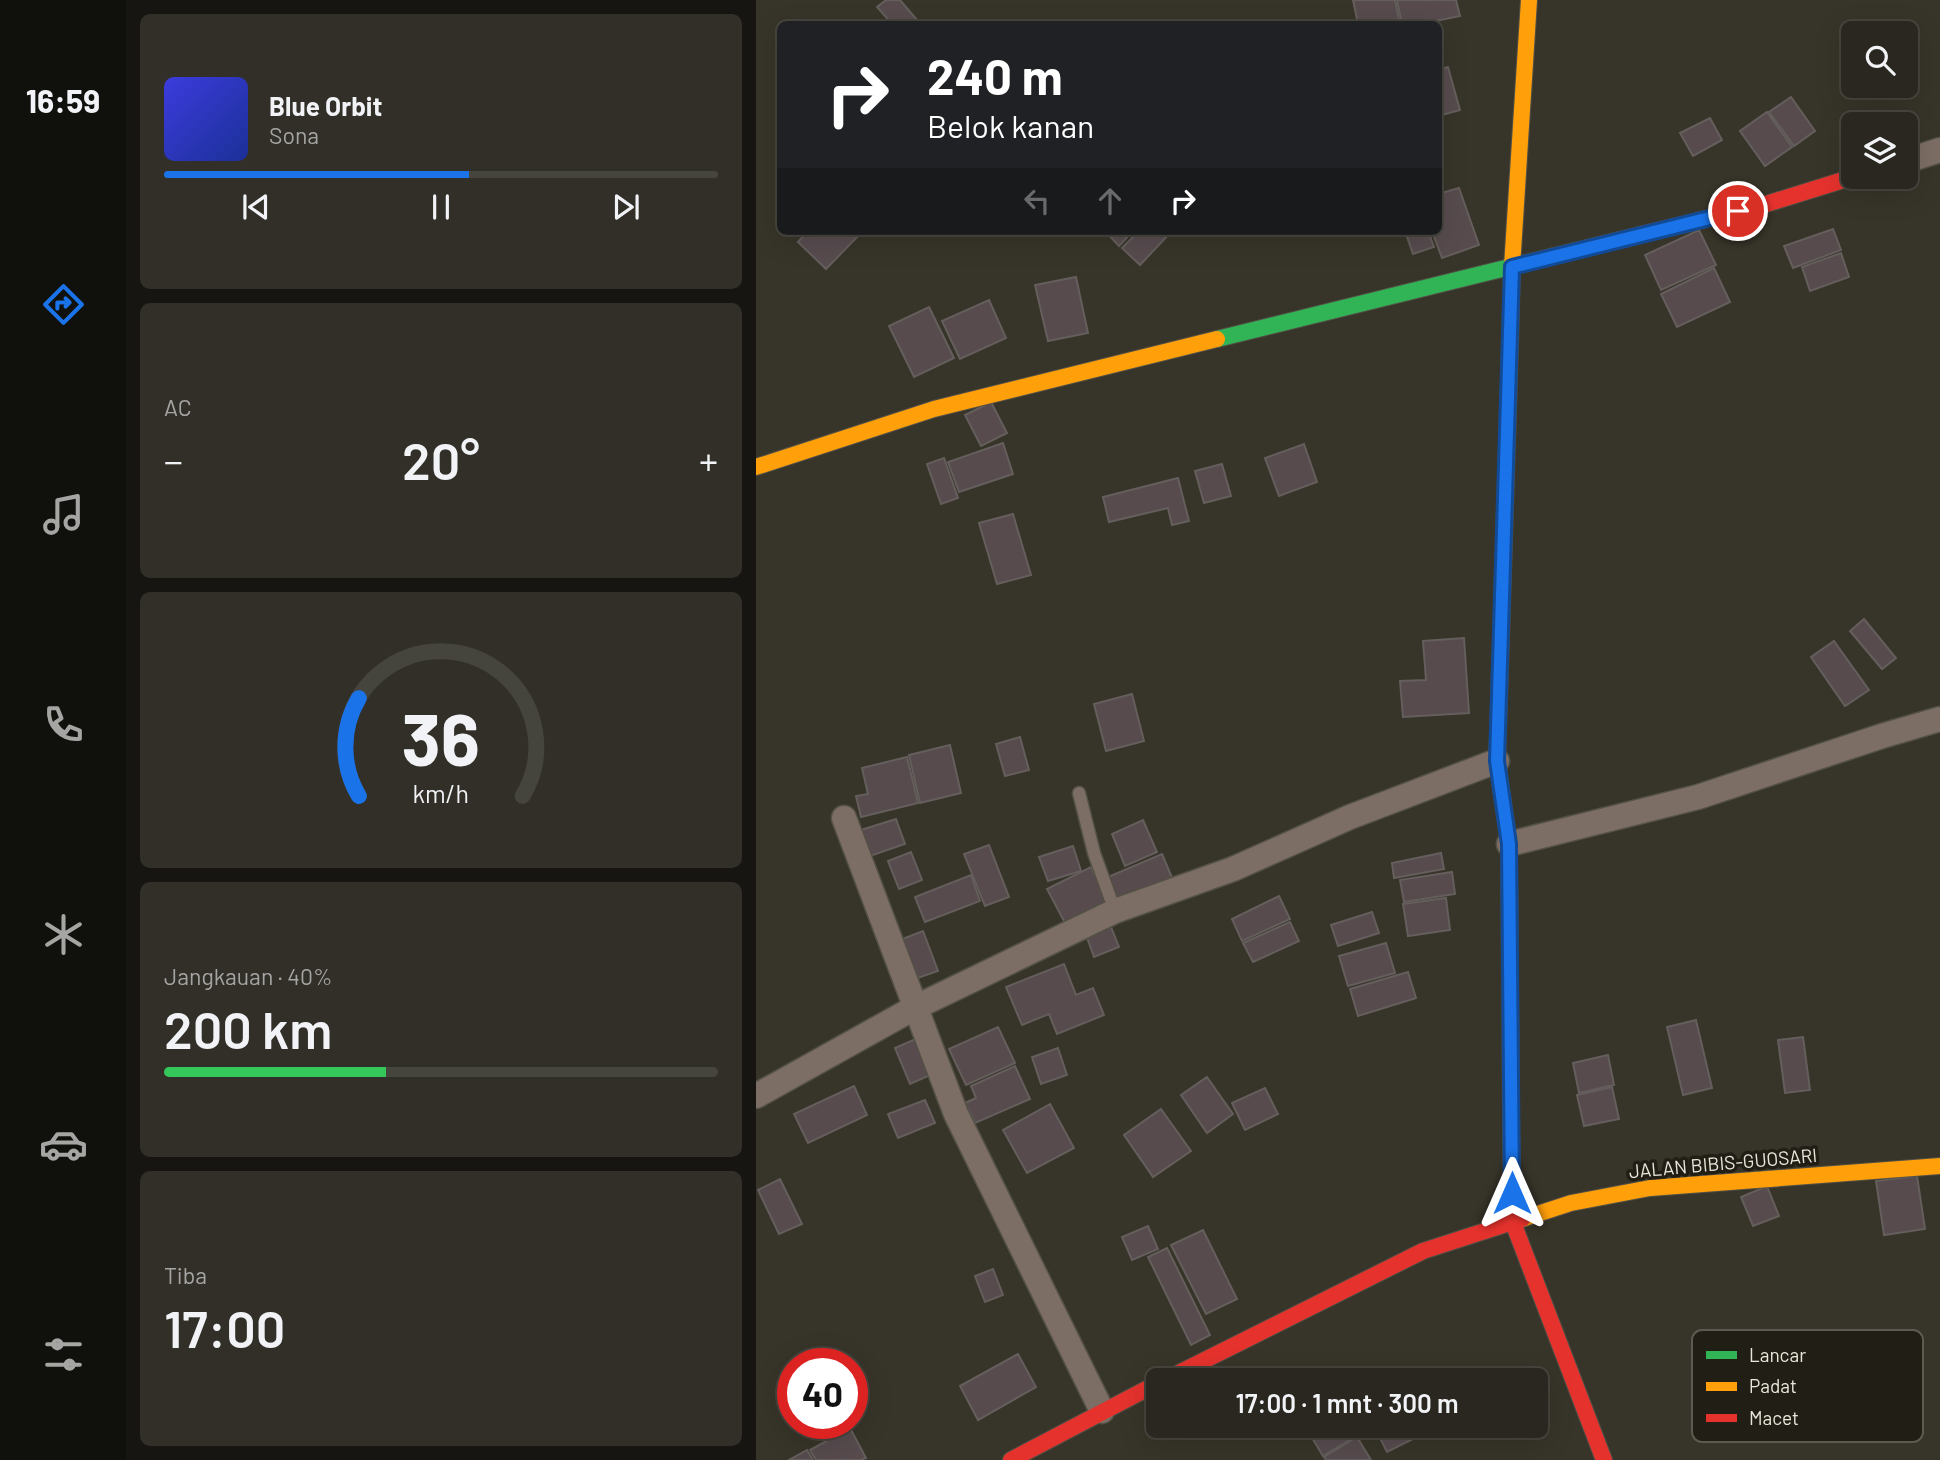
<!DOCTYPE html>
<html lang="id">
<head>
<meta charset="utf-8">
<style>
	:root { --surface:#29271f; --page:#312f28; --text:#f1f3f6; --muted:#a5a5a4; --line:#45443d; --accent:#1a73e8 }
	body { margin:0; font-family:Barlow,sans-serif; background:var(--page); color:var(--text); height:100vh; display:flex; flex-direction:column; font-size:26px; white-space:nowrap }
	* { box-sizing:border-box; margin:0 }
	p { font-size:23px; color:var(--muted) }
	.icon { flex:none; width:38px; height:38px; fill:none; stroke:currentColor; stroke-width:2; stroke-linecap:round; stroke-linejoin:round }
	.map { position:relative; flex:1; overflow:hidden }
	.sheet { display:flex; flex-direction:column; gap:14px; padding:14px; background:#171511; width:630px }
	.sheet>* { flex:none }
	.hud { position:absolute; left:21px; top:21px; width:665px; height:214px; border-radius:10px; box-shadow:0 7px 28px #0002,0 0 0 2px var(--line); background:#202124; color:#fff; overflow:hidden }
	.buttons { position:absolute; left:1085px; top:21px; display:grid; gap:14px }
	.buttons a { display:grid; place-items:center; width:77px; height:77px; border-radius:10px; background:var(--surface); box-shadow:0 7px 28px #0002,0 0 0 2px var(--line); font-size:35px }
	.speed { position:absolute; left:21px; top:1348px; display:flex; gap:14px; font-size:35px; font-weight:700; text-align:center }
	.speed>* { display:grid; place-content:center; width:91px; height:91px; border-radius:50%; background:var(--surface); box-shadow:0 7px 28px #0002,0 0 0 2px var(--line); line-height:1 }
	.speed .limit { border:10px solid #d22; background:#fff; color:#111 }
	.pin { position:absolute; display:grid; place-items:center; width:60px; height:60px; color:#fff; margin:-30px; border:4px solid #fff; border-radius:50%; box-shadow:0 2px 7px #0007 }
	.me { position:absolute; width:77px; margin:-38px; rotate:0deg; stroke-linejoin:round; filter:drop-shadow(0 0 5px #0008) }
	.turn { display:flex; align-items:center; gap:24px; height:147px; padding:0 35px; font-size:32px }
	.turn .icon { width:91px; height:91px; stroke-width:2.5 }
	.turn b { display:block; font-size:49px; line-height:60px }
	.lanes { display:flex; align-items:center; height:66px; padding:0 35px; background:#0003; justify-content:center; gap:35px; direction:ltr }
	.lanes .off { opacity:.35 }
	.big { font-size:52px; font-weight:600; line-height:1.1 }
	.sheet .widget { flex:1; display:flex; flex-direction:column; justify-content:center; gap:10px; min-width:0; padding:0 24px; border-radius:10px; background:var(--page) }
	.sheet .dial { align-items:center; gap:0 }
	.dial svg { height:182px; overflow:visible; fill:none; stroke:var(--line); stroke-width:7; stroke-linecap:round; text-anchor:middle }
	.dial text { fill:var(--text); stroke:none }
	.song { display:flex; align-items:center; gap:21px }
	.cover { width:84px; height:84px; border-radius:10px; background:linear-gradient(135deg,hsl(240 70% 55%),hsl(230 70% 35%)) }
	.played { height:7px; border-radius:4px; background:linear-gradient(90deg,var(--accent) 55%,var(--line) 55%) }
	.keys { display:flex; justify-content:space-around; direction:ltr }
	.heat { display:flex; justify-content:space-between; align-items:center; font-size:38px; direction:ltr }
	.charge { height:10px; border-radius:5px; background:linear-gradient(90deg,#34c759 40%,var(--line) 0) }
	.trip { position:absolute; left:390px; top:1368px; width:402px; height:70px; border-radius:10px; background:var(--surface); box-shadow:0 7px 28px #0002,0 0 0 2px var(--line); font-weight:600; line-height:70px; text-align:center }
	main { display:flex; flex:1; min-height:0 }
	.dock { display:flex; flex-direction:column; width:126px; justify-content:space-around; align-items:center; background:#10100c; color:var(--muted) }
	.dock .icon { width:49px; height:49px }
	.dock .current { color:var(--accent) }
	.dock b { font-size:32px; color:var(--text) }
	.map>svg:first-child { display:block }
	.building { fill:#574b4e; stroke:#645e5c; stroke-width:2 }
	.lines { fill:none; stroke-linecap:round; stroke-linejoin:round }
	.lane-casing { stroke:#535046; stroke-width:15 }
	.street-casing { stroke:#535046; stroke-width:27 }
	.fast-casing { stroke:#535046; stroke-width:18 }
	.slow-casing { stroke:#535046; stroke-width:18 }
	.jam-casing { stroke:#535046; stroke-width:18 }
	.lane { stroke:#7c6e64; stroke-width:12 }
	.street { stroke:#7c6e64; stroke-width:24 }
	.fast { stroke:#30b455; stroke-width:16 }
	.slow { stroke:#ff9f0a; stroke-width:16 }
	.jam { stroke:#e5322d; stroke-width:16 }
	.route-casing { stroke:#114b97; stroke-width:18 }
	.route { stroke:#1a73e8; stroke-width:12 }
	.labels { text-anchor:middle; stroke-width:7; stroke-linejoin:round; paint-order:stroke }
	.street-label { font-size:19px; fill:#e9e6da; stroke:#211e16 }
	.key { fill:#211e16; stroke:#5d5a51; stroke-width:2 }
	.key-label { font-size:19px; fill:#e9e6da }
</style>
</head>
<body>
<main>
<nav class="dock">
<b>16:59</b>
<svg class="icon current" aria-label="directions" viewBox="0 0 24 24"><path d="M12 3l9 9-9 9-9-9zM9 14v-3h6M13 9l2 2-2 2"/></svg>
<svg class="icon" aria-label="music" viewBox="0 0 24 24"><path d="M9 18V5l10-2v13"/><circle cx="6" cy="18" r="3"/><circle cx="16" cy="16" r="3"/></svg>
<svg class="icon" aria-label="phone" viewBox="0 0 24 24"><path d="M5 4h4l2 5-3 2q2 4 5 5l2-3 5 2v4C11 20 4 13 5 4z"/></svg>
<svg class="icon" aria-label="climate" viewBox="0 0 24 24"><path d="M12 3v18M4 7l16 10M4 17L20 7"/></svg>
<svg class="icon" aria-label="car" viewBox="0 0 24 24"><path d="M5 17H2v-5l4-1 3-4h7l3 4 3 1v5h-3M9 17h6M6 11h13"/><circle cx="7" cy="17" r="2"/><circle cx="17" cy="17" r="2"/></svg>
<svg class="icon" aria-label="filters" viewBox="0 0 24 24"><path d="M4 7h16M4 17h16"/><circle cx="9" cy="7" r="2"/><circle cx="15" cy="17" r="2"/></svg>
</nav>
<section class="sheet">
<div class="widget">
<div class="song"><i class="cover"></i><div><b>Blue Orbit</b><p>Sona</p></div></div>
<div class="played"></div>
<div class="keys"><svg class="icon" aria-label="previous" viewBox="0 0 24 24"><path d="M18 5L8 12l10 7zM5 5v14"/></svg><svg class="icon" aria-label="pause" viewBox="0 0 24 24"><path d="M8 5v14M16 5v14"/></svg><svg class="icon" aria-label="next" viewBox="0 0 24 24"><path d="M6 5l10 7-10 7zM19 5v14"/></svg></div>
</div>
<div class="widget"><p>AC</p>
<div class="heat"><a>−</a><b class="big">20°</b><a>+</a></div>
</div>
<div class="widget dial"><svg viewBox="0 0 100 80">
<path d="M14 69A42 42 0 1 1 86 69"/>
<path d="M14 69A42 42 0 0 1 14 26" stroke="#1a73e8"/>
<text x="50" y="56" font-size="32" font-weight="700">36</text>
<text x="50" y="72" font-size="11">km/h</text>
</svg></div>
<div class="widget"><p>Jangkauan · 40%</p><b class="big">200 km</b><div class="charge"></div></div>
<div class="widget"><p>Tiba</p><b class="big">17:00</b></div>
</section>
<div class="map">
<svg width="1184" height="1460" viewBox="0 0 1184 1460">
	<rect width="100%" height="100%" fill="#373429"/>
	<g class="building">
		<path d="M 130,0 L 144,0 L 162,21 L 157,24 L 136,24 L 121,7 Z"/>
		<path d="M 597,0 L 639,0 L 644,24 L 602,24 Z"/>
		<path d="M 641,0 L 700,0 L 704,16 L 665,24 L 646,24 Z"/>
		<path d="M 692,67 L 704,110 L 682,116 L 682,70 Z"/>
		<path d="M 1035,97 L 1059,131 L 1038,146 L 1013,112 Z"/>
		<path d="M 1011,112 L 1036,147 L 1009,166 L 984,131 Z"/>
		<path d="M 954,118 L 966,140 L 937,156 L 924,133 Z"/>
		<path d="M 703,188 L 723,245 L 686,258 L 676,231 L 682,231 L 682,194 Z"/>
		<path d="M 1077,229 L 1085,250 L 1037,268 L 1028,246 Z"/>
		<path d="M 943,230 L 960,265 L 905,290 L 889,255 Z"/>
		<path d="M 52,231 L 107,231 L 70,269 L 42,242 Z"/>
		<path d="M 349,231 L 377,231 L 363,246 Z"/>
		<path d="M 383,231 L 416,231 L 384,265 L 366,248 Z"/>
		<path d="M 649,231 L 672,231 L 678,247 L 657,254 Z"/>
		<path d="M 1085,253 L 1093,277 L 1054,291 L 1046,267 Z"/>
		<path d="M 958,268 L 974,302 L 921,327 L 905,294 Z"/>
		<path d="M 320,277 L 332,333 L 292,341 L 279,285 Z"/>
		<path d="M 233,300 L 250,338 L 204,359 L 186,321 Z"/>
		<path d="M 173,307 L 198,358 L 158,377 L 133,326 Z"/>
		<path d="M 235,402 L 251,433 L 225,446 L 209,415 Z"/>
		<path d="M 247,443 L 257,474 L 203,492 L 192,462 Z"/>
		<path d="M 548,444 L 561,482 L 523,496 L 509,458 Z"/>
		<path d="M 188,458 L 202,498 L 185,504 L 171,464 Z"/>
		<path d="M 466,464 L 475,496 L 448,503 L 439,471 Z"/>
		<path d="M 422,478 L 433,521 L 416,525 L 412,508 L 353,522 L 347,497 Z"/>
		<path d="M 257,514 L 275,575 L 241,584 L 223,523 Z"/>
		<path d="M 1108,619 L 1140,658 L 1126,669 L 1094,631 Z"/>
		<path d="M 708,638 L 713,713 L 647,717 L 644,681 L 670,680 L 667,641 Z"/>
		<path d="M 1078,641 L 1113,690 L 1089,706 L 1055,657 Z"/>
		<path d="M 376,694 L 388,741 L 350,751 L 338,704 Z"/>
		<path d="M 264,737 L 273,770 L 249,776 L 240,744 Z"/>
		<path d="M 194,745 L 205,793 L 164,803 L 153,755 Z"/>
		<path d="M 151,757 L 162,803 L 105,817 L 100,796 L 112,794 L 106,768 Z"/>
		<path d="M 140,819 L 149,844 L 114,856 L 105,830 Z"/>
		<path d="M 387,820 L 401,852 L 369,866 L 356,834 Z"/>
		<path d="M 233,845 L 253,897 L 229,906 L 208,854 Z"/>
		<path d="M 317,846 L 325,871 L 292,881 L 283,857 Z"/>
		<path d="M 155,852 L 166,880 L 143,889 L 132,861 Z"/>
		<path d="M 685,853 L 688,869 L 638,878 L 636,863 Z"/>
		<path d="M 406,854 L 417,880 L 363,903 L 352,877 Z"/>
		<path d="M 335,867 L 352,902 L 309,923 L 291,889 Z"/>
		<path d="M 696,872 L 699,894 L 648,902 L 644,880 Z"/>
		<path d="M 215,875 L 224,901 L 169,922 L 159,897 Z"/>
		<path d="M 523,896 L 534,919 L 486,941 L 476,919 Z"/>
		<path d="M 690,898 L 694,930 L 652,936 L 647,904 Z"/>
		<path d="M 616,912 L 623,933 L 582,946 L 575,925 Z"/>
		<path d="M 353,922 L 363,947 L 338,957 L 329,932 Z"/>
		<path d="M 534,922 L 543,941 L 497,962 L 487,943 Z"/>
		<path d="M 167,931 L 182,971 L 156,980 L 141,941 Z"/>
		<path d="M 630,943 L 639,973 L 592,986 L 583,956 Z"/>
		<path d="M 308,964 L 320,995 L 337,988 L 348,1015 L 301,1034 L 293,1014 L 266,1025 L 250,987 Z"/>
		<path d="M 652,972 L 660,998 L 602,1016 L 594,989 Z"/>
		<path d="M 940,1020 L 956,1088 L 927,1095 L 911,1027 Z"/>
		<path d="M 242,1027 L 259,1063 L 210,1085 L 193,1049 Z"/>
		<path d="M 164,1037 L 179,1073 L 154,1084 L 139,1048 Z"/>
		<path d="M 1047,1037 L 1054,1090 L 1029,1093 L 1022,1040 Z"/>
		<path d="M 302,1048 L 311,1075 L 285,1084 L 276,1057 Z"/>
		<path d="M 852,1055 L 858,1085 L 823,1093 L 817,1063 Z"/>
		<path d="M 259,1066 L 274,1099 L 219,1123 L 209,1103 L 220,1098 L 215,1086 Z"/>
		<path d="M 451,1077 L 477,1114 L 451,1133 L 425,1095 Z"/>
		<path d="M 98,1086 L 111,1115 L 52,1143 L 38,1114 Z"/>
		<path d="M 856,1087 L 863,1119 L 828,1126 L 821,1095 Z"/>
		<path d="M 509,1088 L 522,1114 L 489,1130 L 476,1103 Z"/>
		<path d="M 169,1100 L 179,1123 L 142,1138 L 132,1114 Z"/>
		<path d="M 294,1104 L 318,1148 L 271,1173 L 247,1130 Z"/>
		<path d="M 405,1109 L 435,1151 L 397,1177 L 368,1135 Z"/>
		<path d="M 1161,1176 L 1169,1229 L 1128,1235 L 1120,1181 Z"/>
		<path d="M 24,1179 L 46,1224 L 23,1234 L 2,1190 Z"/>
		<path d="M 1011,1186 L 1023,1216 L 997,1226 L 985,1197 Z"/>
		<path d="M 392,1226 L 402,1249 L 376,1260 L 366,1237 Z"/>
		<path d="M 447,1230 L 481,1299 L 450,1314 L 415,1245 Z"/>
		<path d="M 411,1248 L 454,1335 L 435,1345 L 392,1257 Z"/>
		<path d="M 237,1269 L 247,1295 L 229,1302 L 219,1276 Z"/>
		<path d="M 262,1354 L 280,1387 L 222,1420 L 204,1386 Z"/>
		<path d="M 640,1371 L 645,1381 L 620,1381 Z"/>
		<path d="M 549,1426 L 594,1426 L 600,1436 L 567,1456 Z"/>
		<path d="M 618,1426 L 668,1426 L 671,1432 L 631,1452 Z"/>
		<path d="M 94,1428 L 110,1458 L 105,1460 L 60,1460 L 54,1450 Z"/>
		<path d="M 601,1437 L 615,1460 L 570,1460 L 568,1457 Z"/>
		<path d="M 51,1450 L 57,1460 L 33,1460 Z"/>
	</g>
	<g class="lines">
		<g class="lane-casing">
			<path id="lane" d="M 323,793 L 338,853 L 359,911"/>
		</g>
		<g class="street-casing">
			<g id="street">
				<path d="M 1150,161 L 1184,150"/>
				<path d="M 88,818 L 200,1114 L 346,1411"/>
				<path d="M 753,844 L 942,797 L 1126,736 L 1184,719"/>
				<path d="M 0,1096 L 158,1008 L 359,911 L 477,869 L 594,817 L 741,761"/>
			</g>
		</g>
		<g class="fast-casing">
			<g id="fast">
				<path d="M 461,339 L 888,234"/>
				<path d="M 743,703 L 754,347"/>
			</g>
		</g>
		<g class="slow-casing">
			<g id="slow">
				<path d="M 754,347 L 756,267 L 773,0"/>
				<path d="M 0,467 L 178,409 L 461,339"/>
				<path d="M 743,703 L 741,761 L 753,844 L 755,1114"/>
				<path d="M 766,1219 L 815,1203 L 894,1188 L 1184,1166"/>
			</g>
		</g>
		<g class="jam-casing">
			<g id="jam">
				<path d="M 888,234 L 1007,205 L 1097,177"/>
				<path d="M 755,1114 L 756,1220 L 848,1460"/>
				<path d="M 407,1381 L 667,1251 L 766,1219"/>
				<path d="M 255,1460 L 402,1383"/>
			</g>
		</g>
		<use href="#lane" class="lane"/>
		<use href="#street" class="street"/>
		<use href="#fast" class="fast"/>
		<use href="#slow" class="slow"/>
		<use href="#jam" class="jam"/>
	</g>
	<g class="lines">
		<g class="route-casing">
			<path id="route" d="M 756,1193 L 753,844 L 741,761 L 756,267 L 982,211"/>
		</g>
		<use href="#route" class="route"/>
	</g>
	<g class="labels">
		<g class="street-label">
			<text transform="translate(967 1163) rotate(-5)" y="7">JALAN BIBIS-GUOSARI</text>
		</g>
	</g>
	<rect x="936" y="1330" width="231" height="112" rx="10" class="key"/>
	<rect x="950" y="1351" width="31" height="8" fill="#30b455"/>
	<rect x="950" y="1382" width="31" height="9" fill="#ff9f0a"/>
	<rect x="950" y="1414" width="31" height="8" fill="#e5322d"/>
	<g class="key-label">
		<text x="993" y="1362">Lancar</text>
		<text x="993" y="1393">Padat</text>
		<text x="993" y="1425">Macet</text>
	</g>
</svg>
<div class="buttons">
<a><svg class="icon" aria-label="search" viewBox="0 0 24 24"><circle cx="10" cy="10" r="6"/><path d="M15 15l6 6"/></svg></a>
<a><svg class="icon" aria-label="layers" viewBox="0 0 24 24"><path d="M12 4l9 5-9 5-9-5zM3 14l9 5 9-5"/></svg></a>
</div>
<div class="speed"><div class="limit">40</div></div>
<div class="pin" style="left:982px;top:211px;background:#d93025"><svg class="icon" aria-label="arrive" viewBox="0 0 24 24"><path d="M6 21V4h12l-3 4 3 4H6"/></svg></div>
<svg class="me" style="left:756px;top:1193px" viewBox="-20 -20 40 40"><path d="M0-17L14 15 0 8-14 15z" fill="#1a73e8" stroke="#fff" stroke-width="4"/></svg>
<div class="trip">17:00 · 1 mnt · 300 m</div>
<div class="hud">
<div class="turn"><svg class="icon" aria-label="right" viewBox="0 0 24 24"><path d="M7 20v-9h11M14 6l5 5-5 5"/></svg><div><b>240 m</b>Belok kanan</div></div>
<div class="lanes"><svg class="icon off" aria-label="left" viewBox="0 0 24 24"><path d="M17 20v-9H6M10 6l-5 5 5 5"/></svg><svg class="icon off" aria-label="ahead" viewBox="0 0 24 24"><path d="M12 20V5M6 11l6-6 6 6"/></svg><svg class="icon" aria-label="right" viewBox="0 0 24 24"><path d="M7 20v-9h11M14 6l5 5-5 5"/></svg></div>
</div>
</div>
</main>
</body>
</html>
